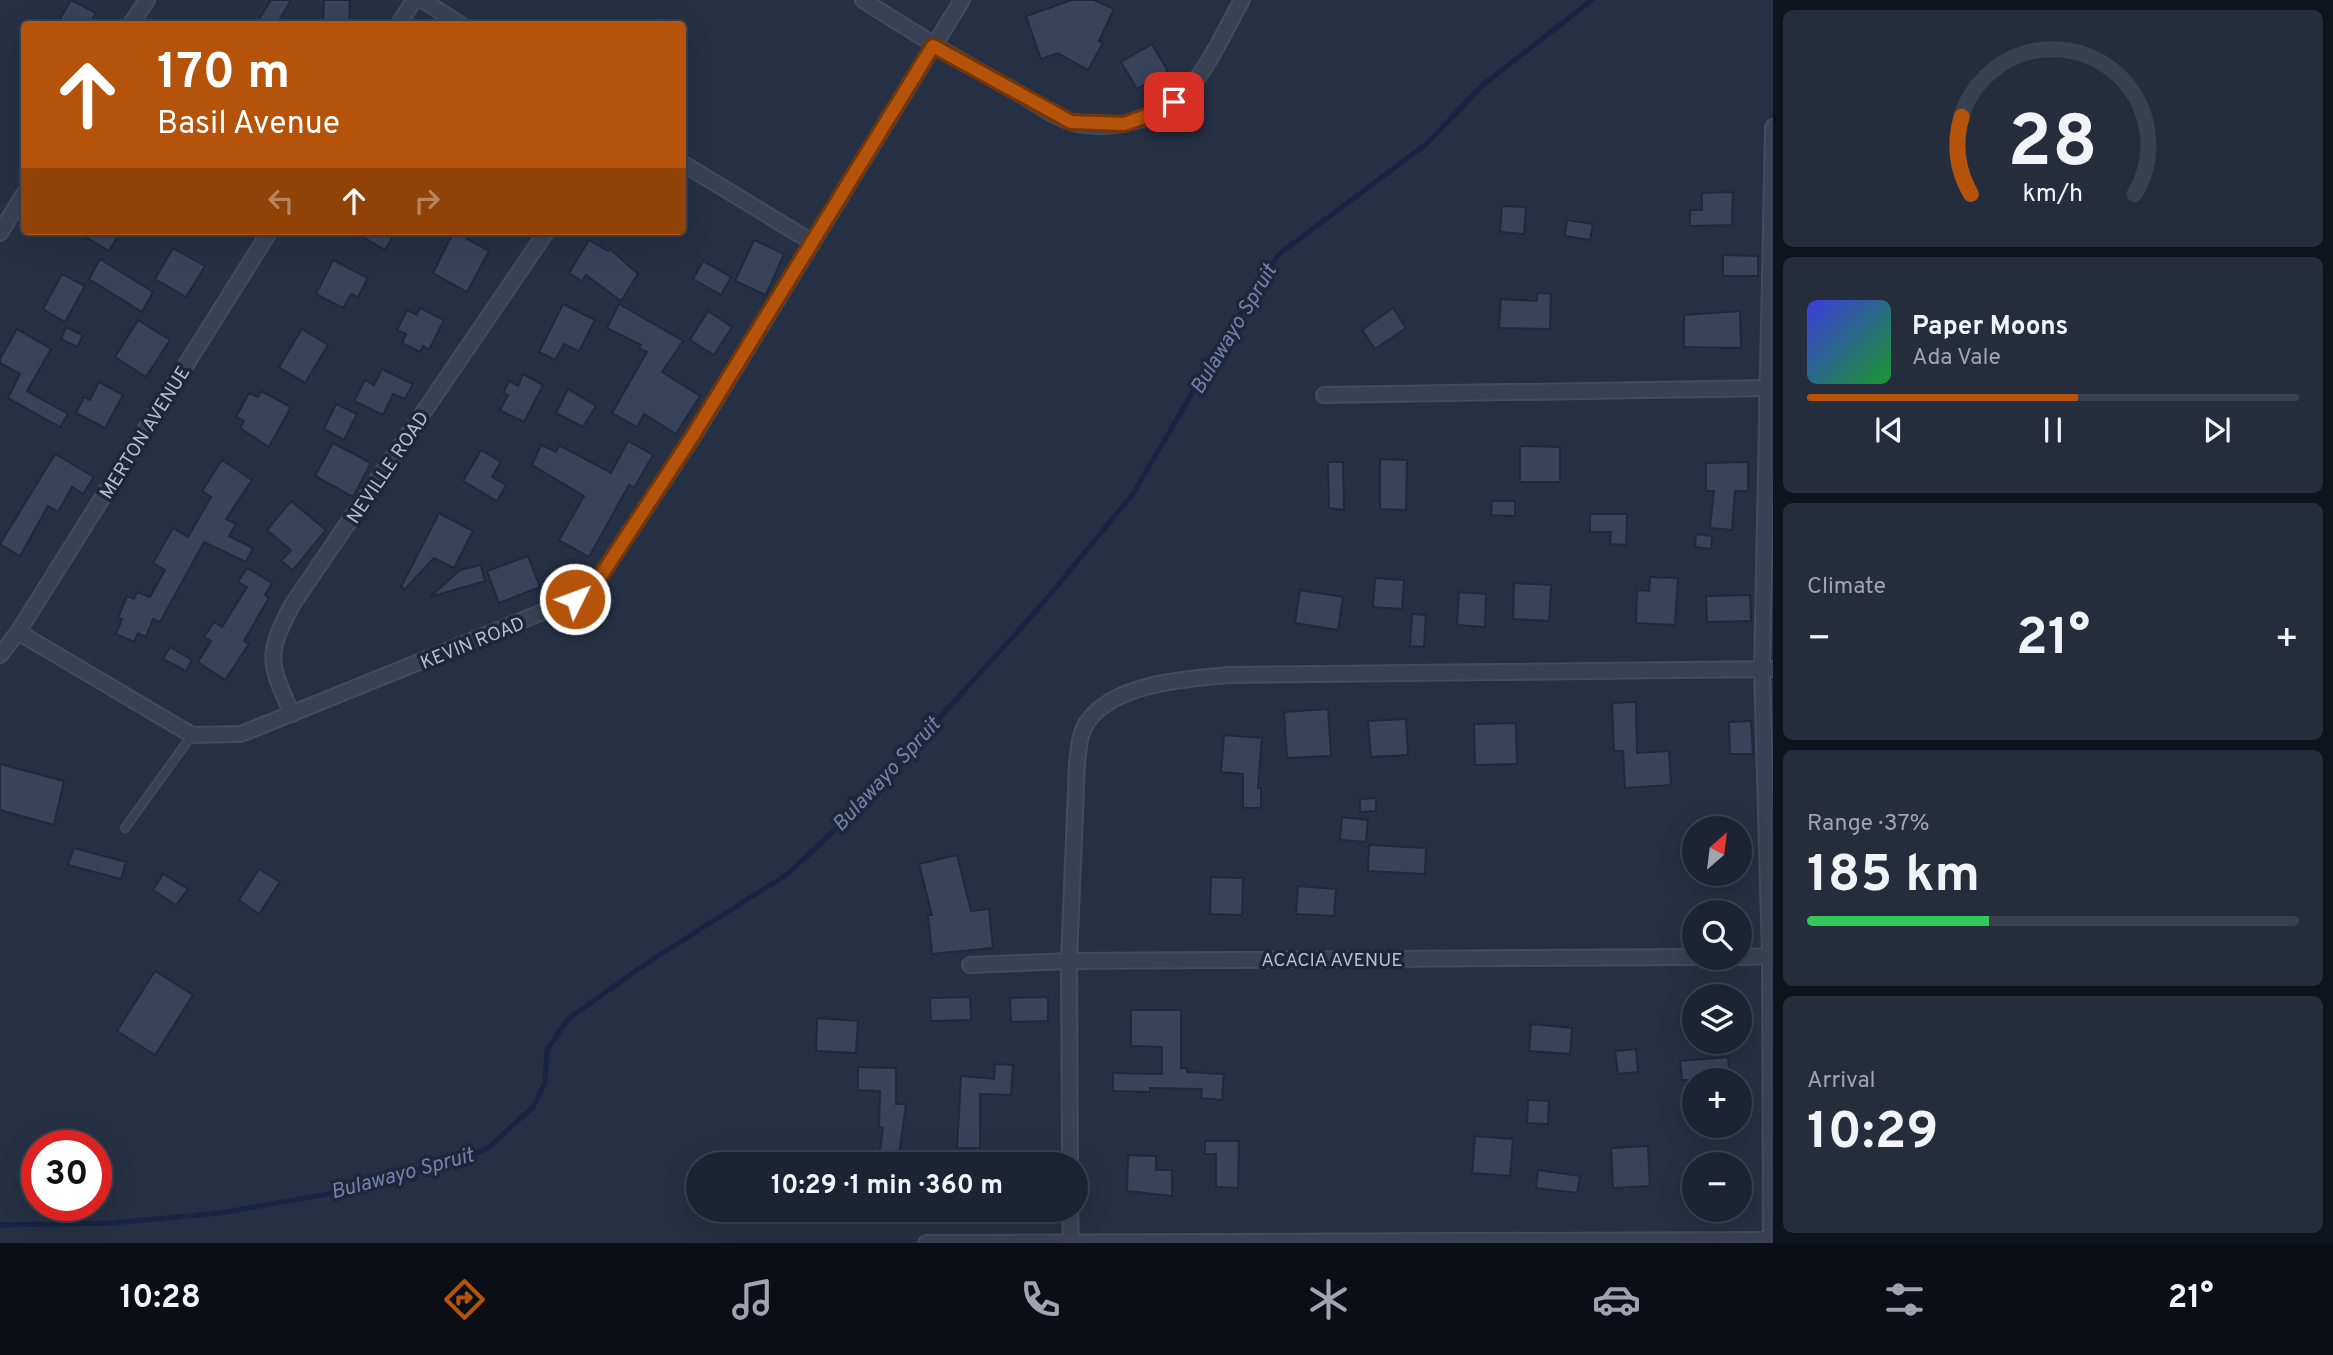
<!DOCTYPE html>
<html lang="en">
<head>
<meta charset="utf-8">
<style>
	:root { --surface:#1c2433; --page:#252c3b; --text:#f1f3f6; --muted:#a0a4ac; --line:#3a414e; --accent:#b45309 }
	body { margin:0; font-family:Overpass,sans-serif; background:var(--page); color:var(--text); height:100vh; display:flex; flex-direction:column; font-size:26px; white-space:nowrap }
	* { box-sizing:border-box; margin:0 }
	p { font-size:23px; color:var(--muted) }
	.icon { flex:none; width:38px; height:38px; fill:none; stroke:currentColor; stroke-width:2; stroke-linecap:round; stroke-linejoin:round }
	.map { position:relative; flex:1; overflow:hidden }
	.side { display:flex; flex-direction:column; gap:10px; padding:10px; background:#0f141c; width:560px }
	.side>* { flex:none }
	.guide { position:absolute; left:21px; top:21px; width:665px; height:214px; border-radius:7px; box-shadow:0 7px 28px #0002,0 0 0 2px var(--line); background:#b45309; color:#fff; overflow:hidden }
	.needle { width:46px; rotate:28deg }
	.fabs { position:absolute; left:1682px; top:816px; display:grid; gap:14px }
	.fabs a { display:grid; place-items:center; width:70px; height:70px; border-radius:50%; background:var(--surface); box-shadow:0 7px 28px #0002,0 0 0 2px var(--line); font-size:35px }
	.speed { position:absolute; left:21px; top:1130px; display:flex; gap:14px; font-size:35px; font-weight:700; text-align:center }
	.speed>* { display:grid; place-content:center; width:91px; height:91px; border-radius:50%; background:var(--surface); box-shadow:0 7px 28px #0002,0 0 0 2px var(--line); line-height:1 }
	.speed .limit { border:10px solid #d22; background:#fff; color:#111 }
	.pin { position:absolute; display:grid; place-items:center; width:60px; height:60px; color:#fff; margin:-30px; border-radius:14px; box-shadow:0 4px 10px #0006 }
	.me { position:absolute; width:77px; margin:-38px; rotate:48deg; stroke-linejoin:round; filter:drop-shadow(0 0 5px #0008) }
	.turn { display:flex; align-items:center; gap:24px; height:147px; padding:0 21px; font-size:32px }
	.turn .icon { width:91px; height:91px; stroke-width:2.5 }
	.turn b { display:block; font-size:49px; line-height:60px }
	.lanes { display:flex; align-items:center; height:66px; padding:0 21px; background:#0003; justify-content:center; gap:35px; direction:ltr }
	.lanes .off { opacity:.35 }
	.big { font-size:52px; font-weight:700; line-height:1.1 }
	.side .card { flex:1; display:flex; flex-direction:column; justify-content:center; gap:10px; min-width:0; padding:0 24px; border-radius:10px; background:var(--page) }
	.side .dial { align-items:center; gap:0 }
	.dial svg { height:182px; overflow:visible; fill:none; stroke:var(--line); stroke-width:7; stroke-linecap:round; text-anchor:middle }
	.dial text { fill:var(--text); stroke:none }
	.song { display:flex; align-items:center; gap:21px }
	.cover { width:84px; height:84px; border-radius:10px; background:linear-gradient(135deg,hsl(240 70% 55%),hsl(130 70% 35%)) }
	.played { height:7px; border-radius:4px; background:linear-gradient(90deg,var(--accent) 55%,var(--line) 55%) }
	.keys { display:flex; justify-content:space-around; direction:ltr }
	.heat { display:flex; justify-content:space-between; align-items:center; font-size:38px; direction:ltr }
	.charge { height:10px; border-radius:5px; background:linear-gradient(90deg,#34c759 37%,var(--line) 0) }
	.trip { position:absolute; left:686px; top:1152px; width:402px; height:70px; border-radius:35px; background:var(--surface); box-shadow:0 7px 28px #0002,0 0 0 2px var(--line); font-weight:700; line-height:70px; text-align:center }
	.menu { display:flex; height:112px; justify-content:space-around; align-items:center; background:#0b0e14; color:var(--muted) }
	.menu .icon { width:49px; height:49px }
	.menu .selected { color:var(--accent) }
	.menu b { font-size:32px; color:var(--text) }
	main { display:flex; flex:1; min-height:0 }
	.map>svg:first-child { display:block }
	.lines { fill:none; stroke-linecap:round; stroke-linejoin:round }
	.stream { stroke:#162544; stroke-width:5 }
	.building { fill:#36435b; stroke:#20293b; stroke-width:2 }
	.service-casing { stroke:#434b5d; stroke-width:10 }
	.minor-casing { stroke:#434b5d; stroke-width:18 }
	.service { stroke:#394254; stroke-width:7 }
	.minor { stroke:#394254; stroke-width:14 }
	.route-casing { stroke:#753606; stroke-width:18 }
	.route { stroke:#b45309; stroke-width:12 }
	.labels { text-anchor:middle; stroke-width:7; stroke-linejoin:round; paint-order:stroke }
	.street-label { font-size:19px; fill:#b7becd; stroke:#1e2739 }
	.water-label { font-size:21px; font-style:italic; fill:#6e84af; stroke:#1e2739 }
</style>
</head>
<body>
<main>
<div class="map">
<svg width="1773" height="1243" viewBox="0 0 1773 1243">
	<rect width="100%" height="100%" fill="#253044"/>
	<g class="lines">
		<path class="stream" d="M 0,1225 L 113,1223 L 220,1213 L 362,1188 L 487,1149 L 533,1107 L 545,1083 L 547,1050 L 568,1019 L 647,963 L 789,873 L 859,807 L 1038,609 L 1133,494 L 1226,335 L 1279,254 L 1425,145 L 1484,84 L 1592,0"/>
	</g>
	<g class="building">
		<path d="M 71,0 L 96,13 L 90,24 L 57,24 Z"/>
		<path d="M 271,0 L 291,0 L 277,24 L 256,24 Z"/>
		<path d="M 324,0 L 350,0 L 349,24 L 323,23 Z"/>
		<path d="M 1072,0 L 1094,0 L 1114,9 L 1099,41 L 1103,43 L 1088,70 L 1058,53 L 1041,59 L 1026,16 Z"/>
		<path d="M 1152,44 L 1168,71 L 1137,89 L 1121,62 Z"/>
		<path d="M 1733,192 L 1732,225 L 1690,226 L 1690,210 L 1702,210 L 1702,193 Z"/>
		<path d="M 1502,206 L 1526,207 L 1524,234 L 1500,232 Z"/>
		<path d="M 1567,220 L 1593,224 L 1590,240 L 1565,236 Z"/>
		<path d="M 76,231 L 121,231 L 109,251 Z"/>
		<path d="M 353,231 L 396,231 L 385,250 Z"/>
		<path d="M 454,231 L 470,231 L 466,238 L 489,251 L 467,292 L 433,273 Z"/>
		<path d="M 589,240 L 608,251 L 610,249 L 638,274 L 621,301 L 586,275 L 582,281 L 569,273 Z"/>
		<path d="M 754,240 L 784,254 L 766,295 L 735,281 Z"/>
		<path d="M 173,248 L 205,266 L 186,297 L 155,279 Z"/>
		<path d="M 1723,255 L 1758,256 L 1758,276 L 1723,276 Z"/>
		<path d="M 100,259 L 153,292 L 142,312 L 89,279 Z"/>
		<path d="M 333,260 L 368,278 L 358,297 L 351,294 L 343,308 L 316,294 Z"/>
		<path d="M 703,261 L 731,277 L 721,295 L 693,279 Z"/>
		<path d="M 62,274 L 85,286 L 65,322 L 43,309 Z"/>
		<path d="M 1537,293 L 1551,294 L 1550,329 L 1499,328 L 1501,299 L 1537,301 Z"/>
		<path d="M 563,304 L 595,320 L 579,351 L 564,344 L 555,360 L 539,352 Z"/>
		<path d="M 619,304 L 683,341 L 662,372 L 700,396 L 676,434 L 644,414 L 637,427 L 612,413 L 647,352 L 639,348 L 641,345 L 607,328 Z"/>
		<path d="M 420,308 L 444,320 L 429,350 L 423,346 L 420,352 L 402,343 L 406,334 L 397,330 L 407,310 L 417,315 Z"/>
		<path d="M 1393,308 L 1406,328 L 1375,349 L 1362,330 Z"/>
		<path d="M 708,311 L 732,327 L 714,355 L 690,340 Z"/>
		<path d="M 1740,311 L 1741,348 L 1684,347 L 1684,315 Z"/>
		<path d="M 138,320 L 170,340 L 146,377 L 115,357 Z"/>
		<path d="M 66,327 L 83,335 L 77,347 L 61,339 Z"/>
		<path d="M 17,329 L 51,349 L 27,391 L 68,414 L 60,427 L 8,398 L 20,374 L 0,363 L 0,359 Z"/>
		<path d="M 302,329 L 328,345 L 305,383 L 279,367 Z"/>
		<path d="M 382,369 L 413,384 L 405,399 L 393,394 L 383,415 L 354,401 L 365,380 L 374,385 Z"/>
		<path d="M 523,374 L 543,385 L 524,422 L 500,410 L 508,395 L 503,393 L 509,381 L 518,386 Z"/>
		<path d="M 99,382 L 123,395 L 105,428 L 76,413 L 84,397 L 90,400 Z"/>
		<path d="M 568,389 L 596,406 L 583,427 L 556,413 Z"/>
		<path d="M 261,391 L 291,407 L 269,447 L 240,428 L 244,421 L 236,417 L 249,393 L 258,397 Z"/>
		<path d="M 336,404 L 357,414 L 344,440 L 324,429 Z"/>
		<path d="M 628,441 L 653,455 L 634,488 L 629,485 L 589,557 L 559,540 L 584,496 L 532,465 L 541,445 L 556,452 L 559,445 L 611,473 Z"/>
		<path d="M 333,443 L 371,463 L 353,497 L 315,476 Z"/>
		<path d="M 1520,446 L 1560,447 L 1560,482 L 1520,482 Z"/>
		<path d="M 481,450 L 501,462 L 492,477 L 506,485 L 497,501 L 463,481 Z"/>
		<path d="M 55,454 L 94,477 L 83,494 L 72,487 L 58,512 L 48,506 L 20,556 L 0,544 Z"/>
		<path d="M 1380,459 L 1407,460 L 1406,510 L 1380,509 Z"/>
		<path d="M 222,460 L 252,480 L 226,519 L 236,524 L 229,536 L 253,548 L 246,562 L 204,542 L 160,622 L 153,619 L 146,637 L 138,633 L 134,642 L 116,634 L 122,619 L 118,618 L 127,596 L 134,599 L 137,592 L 150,597 L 165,570 L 153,563 L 173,528 L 188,537 L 211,497 L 202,491 Z"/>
		<path d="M 1328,462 L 1343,462 L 1344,510 L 1329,508 Z"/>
		<path d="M 1748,462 L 1748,491 L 1735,491 L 1732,530 L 1710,528 L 1714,491 L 1706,491 L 1706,463 Z"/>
		<path d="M 291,501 L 326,530 L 293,570 L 281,561 L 291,550 L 267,530 Z"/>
		<path d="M 1492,501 L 1515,501 L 1515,516 L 1491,515 Z"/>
		<path d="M 439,513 L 473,531 L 454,568 L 434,558 L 404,590 L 401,587 Z"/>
		<path d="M 1590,514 L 1627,514 L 1626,545 L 1610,544 L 1611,532 L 1590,532 Z"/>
		<path d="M 1696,534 L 1712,536 L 1711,549 L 1695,547 Z"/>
		<path d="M 528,556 L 540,587 L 499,603 L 487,571 Z"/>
		<path d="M 481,565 L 485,581 L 430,597 L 460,570 Z"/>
		<path d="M 247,568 L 272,583 L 265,595 L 269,598 L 244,641 L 249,644 L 225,680 L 198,662 L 211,641 L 204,637 L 214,622 L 222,627 L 247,587 L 238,582 Z"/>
		<path d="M 1650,577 L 1678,578 L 1675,625 L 1636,623 L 1637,590 L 1649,591 Z"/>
		<path d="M 1375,578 L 1404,580 L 1402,609 L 1373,607 Z"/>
		<path d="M 1514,583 L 1551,585 L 1549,621 L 1513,619 Z"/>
		<path d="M 1300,590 L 1343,597 L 1338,630 L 1295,623 Z"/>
		<path d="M 1459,592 L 1486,594 L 1485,627 L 1457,625 Z"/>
		<path d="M 1750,595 L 1751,621 L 1707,622 L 1706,596 Z"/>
		<path d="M 1412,614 L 1426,615 L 1424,647 L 1410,646 Z"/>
		<path d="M 170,647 L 192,660 L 186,671 L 163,659 Z"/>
		<path d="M 1636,702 L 1637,753 L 1669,751 L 1671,785 L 1625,788 L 1623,751 L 1614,751 L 1612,703 Z"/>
		<path d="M 1328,709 L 1331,756 L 1287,758 L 1284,712 Z"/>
		<path d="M 1406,719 L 1408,755 L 1371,757 L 1368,721 Z"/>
		<path d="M 1751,721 L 1753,754 L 1730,754 L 1729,722 Z"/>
		<path d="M 1516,723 L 1517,764 L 1475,765 L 1474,724 Z"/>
		<path d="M 1224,735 L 1262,738 L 1258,788 L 1261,788 L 1261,808 L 1243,808 L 1243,774 L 1221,772 Z"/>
		<path d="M 0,764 L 64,781 L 54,825 L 0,810 Z"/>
		<path d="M 1376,798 L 1376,811 L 1360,812 L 1360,799 Z"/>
		<path d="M 1342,817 L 1368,820 L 1366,842 L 1340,840 Z"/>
		<path d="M 1369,845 L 1426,848 L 1425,874 L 1368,871 Z"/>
		<path d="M 74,848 L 126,862 L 121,879 L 68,865 Z"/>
		<path d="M 957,855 L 971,911 L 989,909 L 993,948 L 932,954 L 928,915 L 932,915 L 919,864 Z"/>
		<path d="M 259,869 L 280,882 L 259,914 L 239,900 Z"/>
		<path d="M 163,874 L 188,889 L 176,905 L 153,890 Z"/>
		<path d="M 1211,877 L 1243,878 L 1242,915 L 1210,914 Z"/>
		<path d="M 1298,886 L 1336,889 L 1334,916 L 1296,914 Z"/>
		<path d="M 155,971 L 193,995 L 155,1055 L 117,1031 Z"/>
		<path d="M 970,997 L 971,1020 L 931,1021 L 930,998 Z"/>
		<path d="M 1048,997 L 1048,1021 L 1011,1022 L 1010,998 Z"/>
		<path d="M 1131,1010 L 1181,1010 L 1181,1068 L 1187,1068 L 1187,1072 L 1224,1074 L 1222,1100 L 1201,1098 L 1202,1089 L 1150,1088 L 1150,1092 L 1113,1091 L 1113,1073 L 1162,1074 L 1162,1047 L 1131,1046 Z"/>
		<path d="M 817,1018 L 858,1021 L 856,1053 L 816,1051 Z"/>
		<path d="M 1531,1024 L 1572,1028 L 1570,1054 L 1529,1051 Z"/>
		<path d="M 1636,1049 L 1638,1072 L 1618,1074 L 1615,1051 Z"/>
		<path d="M 1728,1057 L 1730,1080 L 1682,1080 L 1680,1061 Z"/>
		<path d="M 995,1064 L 1013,1065 L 1011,1095 L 980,1094 L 980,1148 L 957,1148 L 961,1076 L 994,1079 Z"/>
		<path d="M 858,1067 L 896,1068 L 896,1104 L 906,1104 L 898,1164 L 878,1164 L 883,1128 L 879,1127 L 880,1091 L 858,1090 Z"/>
		<path d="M 1528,1100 L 1549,1101 L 1548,1124 L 1527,1123 Z"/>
		<path d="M 1475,1136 L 1513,1139 L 1510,1176 L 1472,1173 Z"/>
		<path d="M 1205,1141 L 1239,1141 L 1238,1188 L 1216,1187 L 1216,1154 L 1205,1154 Z"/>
		<path d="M 1648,1146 L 1650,1186 L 1613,1188 L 1611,1148 Z"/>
		<path d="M 1128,1155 L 1156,1156 L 1156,1170 L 1172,1170 L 1172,1196 L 1127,1191 Z"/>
		<path d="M 1538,1170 L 1580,1176 L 1577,1193 L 1536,1188 Z"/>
	</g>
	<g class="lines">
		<g class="service-casing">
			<path id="service" d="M 125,828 L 192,735"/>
		</g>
		<g class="minor-casing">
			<g id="minor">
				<path d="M 422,0 L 460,24"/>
				<path d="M 863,0 C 914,33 965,64 1018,93 C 1035,103 1055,118 1074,123 C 1106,131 1149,122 1175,102 C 1205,78 1223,33 1242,0"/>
				<path d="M 131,24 L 147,0"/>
				<path d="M 399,24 L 414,0"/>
				<path d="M 682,163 L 812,242"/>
				<path d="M 0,233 L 24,194"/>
				<path d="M 1324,395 L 1773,388"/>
				<path d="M 18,632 L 192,735 L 241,734 L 575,599 L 598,580 L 693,437 L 962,0"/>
				<path d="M 0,655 L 18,632 L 270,231"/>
				<path d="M 292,714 C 269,662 265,657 292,605 L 547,231"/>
				<path d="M 1740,957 L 1773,956"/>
				<path d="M 970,965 L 1069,961 L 1694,957"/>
				<path d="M 1070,1164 L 1069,961 L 1077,763 C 1079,749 1079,733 1088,721 C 1115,683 1186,679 1229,675 L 1773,669"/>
				<path d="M 1070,1209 L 1071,1243"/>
				<path d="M 926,1243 L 1773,1240"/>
				<path d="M 1771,1243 L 1770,956 L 1762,669 L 1773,127"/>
			</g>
		</g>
		<use href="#service" class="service"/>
		<use href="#minor" class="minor"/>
	</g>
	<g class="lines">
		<g class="route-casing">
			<path id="route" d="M 575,599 L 598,580 L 692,437 L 933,46 L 1071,122 L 1124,124 L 1161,111 L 1174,102"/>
		</g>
		<use href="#route" class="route"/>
	</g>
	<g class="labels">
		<g class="street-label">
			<text transform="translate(144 432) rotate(-58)" y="7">MERTON AVENUE</text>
			<text transform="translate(387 467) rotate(-56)" y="7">NEVILLE ROAD</text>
			<text transform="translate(472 642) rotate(-22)" y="7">KEVIN ROAD</text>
			<text x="1332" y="966">ACACIA AVENUE</text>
		</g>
		<g class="water-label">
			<text transform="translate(1233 329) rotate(-59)" y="7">Bulawayo Spruit</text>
			<text transform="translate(886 774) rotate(-47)" y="7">Bulawayo Spruit</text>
			<text transform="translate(402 1173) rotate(-15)" y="7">Bulawayo Spruit</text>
		</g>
	</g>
</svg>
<div class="fabs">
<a><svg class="needle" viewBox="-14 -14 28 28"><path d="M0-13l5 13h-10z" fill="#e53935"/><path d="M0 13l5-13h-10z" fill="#a0a4ac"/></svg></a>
<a><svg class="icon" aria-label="search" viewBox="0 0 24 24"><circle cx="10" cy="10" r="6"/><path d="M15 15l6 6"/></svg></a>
<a><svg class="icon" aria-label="layers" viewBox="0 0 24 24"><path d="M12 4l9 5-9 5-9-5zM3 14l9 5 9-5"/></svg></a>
<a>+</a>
<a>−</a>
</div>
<div class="speed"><div class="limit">30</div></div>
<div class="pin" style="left:1174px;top:102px;background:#d93025"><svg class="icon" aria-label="arrive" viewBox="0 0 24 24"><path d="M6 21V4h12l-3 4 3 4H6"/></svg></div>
<svg class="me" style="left:575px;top:599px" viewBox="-20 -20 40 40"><circle r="17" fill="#b45309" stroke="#fff" stroke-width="3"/><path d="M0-11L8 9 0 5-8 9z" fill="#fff"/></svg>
<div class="trip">10:29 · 1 min · 360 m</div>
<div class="guide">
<div class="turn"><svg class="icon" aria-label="ahead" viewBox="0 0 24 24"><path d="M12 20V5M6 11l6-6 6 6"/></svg><div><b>170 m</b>Basil Avenue</div></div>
<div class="lanes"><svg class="icon off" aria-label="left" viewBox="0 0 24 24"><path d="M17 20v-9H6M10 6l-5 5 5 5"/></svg><svg class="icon" aria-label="ahead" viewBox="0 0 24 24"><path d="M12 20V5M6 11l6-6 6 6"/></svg><svg class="icon off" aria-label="right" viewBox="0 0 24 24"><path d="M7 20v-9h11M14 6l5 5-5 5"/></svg></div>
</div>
</div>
<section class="side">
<div class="card dial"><svg viewBox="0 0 100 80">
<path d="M14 69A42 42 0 1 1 86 69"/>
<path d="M14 69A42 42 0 0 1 10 35" stroke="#b45309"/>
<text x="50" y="56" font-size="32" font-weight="700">28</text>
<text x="50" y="72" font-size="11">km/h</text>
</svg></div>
<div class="card">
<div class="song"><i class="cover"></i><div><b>Paper Moons</b><p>Ada Vale</p></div></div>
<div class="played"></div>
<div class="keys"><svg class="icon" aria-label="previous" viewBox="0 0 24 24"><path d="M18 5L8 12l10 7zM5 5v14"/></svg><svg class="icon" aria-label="pause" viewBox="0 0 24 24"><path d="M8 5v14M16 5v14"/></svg><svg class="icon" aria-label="next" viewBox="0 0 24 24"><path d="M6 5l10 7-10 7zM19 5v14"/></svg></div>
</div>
<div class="card"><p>Climate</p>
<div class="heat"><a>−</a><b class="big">21°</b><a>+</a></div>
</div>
<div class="card"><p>Range · 37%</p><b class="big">185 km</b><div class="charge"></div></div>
<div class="card"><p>Arrival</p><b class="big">10:29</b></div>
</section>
</main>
<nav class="menu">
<b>10:28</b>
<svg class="icon selected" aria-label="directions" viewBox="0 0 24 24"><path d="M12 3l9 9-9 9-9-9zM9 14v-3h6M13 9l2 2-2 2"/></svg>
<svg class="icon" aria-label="music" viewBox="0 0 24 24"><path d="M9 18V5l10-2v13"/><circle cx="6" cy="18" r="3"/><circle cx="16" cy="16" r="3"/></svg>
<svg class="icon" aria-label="phone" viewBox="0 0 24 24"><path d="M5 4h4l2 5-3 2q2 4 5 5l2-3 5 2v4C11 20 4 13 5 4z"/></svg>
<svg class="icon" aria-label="climate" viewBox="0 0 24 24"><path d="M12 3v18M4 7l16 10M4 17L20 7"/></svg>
<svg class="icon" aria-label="car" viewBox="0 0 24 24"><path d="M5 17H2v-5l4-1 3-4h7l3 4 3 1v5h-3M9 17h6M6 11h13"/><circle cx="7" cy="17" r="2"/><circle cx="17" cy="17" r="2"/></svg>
<svg class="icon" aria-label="filters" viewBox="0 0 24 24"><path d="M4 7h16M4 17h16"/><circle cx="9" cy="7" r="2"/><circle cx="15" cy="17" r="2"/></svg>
<b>21°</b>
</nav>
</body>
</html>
